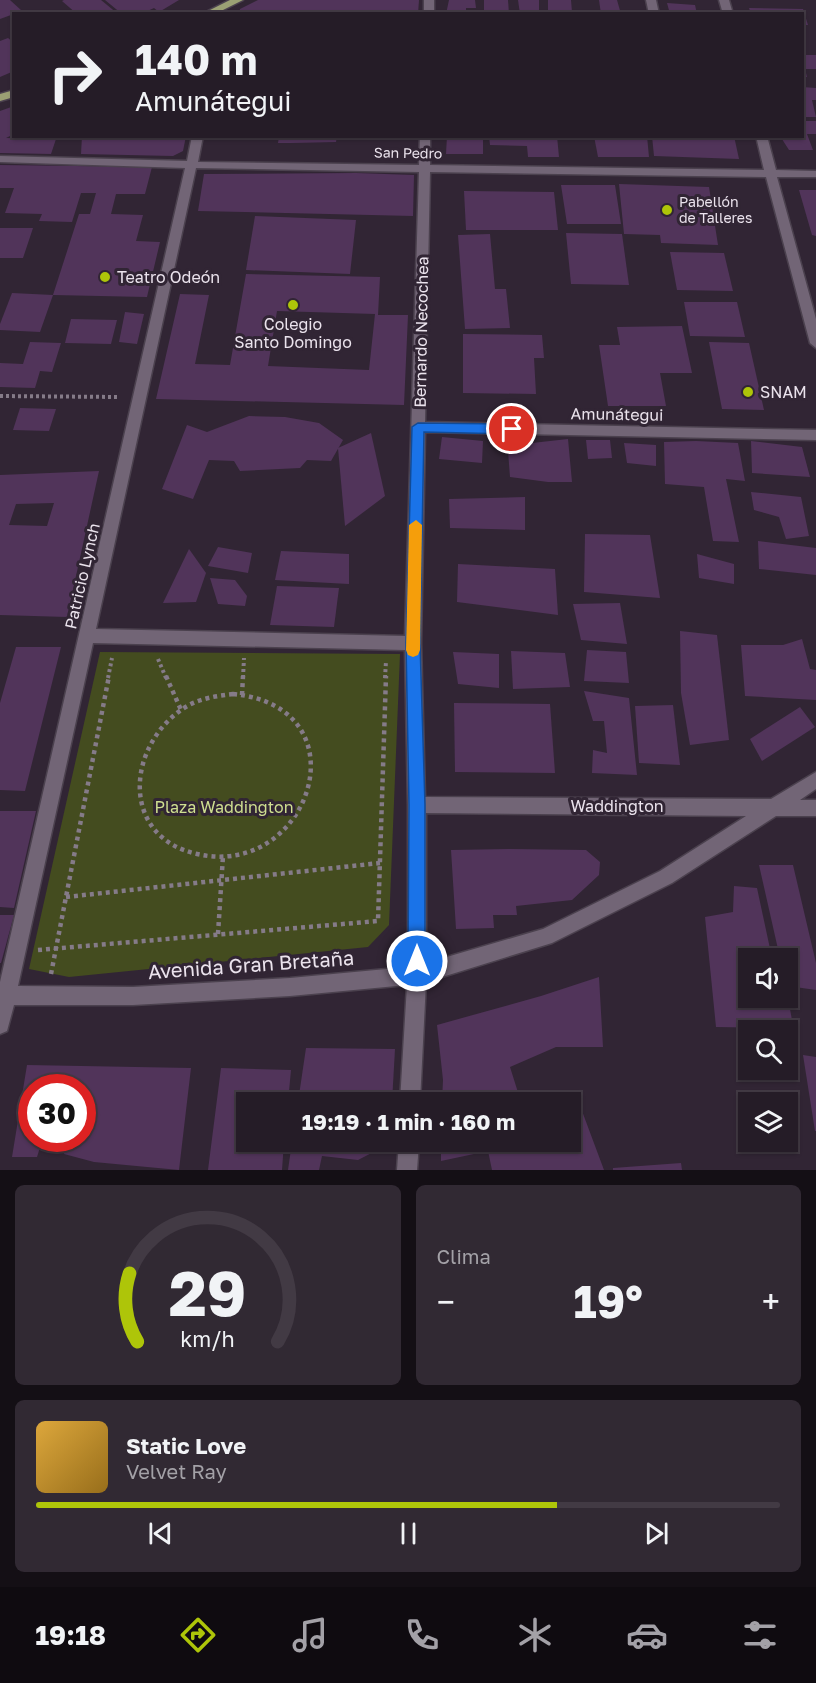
<!DOCTYPE html>
<html lang="es">
<head>
<meta charset="utf-8">
<style>
	:root { --surface:#251c27; --page:#312933; --text:#f1f3f6; --muted:#a3a1a7; --line:#423a44; --accent:#aec509 }
	body { margin:0; font-family:"Golos Text",sans-serif; background:var(--page); color:var(--text); height:100vh; display:flex; flex-direction:column; font-size:22px; white-space:nowrap }
	* { box-sizing:border-box; margin:0 }
	p { font-size:20px; color:var(--muted) }
	.icon { flex:none; width:33px; height:33px; fill:none; stroke:currentColor; stroke-width:2; stroke-linecap:round; stroke-linejoin:round }
	.map { position:relative; height:1170px; overflow:hidden }
	.panel { display:flex; flex-direction:column; gap:15px; padding:15px; background:#140f15; flex:1 }
	.panel>* { flex:none }
	.top-card { position:absolute; left:12px; top:12px; width:792px; height:126px; border-radius:0px; box-shadow:0 2px 4px #0004,0 0 0 2px var(--line); background:#251c27; color:var(--text); overflow:hidden }
	.tools { position:absolute; left:738px; top:948px; display:grid; gap:12px }
	.tools a { display:grid; place-items:center; width:60px; height:60px; border-radius:0px; background:var(--surface); box-shadow:0 2px 4px #0004,0 0 0 2px var(--line); font-size:30px }
	.speed { position:absolute; left:18px; top:1074px; display:flex; gap:12px; font-size:30px; font-weight:700; text-align:center }
	.speed>* { display:grid; place-content:center; width:78px; height:78px; border-radius:50%; background:var(--surface); box-shadow:0 2px 4px #0004,0 0 0 2px var(--line); line-height:1 }
	.speed .limit { border:9px solid #d22; background:#fff; color:#111 }
	.pin { position:absolute; display:grid; place-items:center; width:51px; height:51px; color:#fff; margin:-26px; border:3px solid #fff; border-radius:50%; box-shadow:0 2px 6px #0007 }
	.me { position:absolute; width:66px; margin:-33px; rotate:0deg; stroke-linejoin:round; filter:drop-shadow(0 0 4px #0008) }
	.turn { display:flex; align-items:center; gap:21px; height:126px; padding:0 24px; font-size:27px }
	.turn .icon { width:78px; height:78px; stroke-width:2.5 }
	.turn b { display:block; font-size:42px; line-height:51px }
	.big { font-size:45px; font-weight:700; line-height:1.1 }
	.panel .tile { flex:1; display:flex; flex-direction:column; justify-content:center; gap:9px; min-width:0; padding:0 21px; border-radius:9px; background:var(--page) }
	.panel .dial { align-items:center; gap:0 }
	.dial svg { height:156px; overflow:visible; fill:none; stroke:var(--line); stroke-width:7; stroke-linecap:round; text-anchor:middle }
	.dial text { fill:var(--text); stroke:none }
	.song { display:flex; align-items:center; gap:18px }
	.cover { width:72px; height:72px; border-radius:9px; background:linear-gradient(135deg,hsl(40 70% 55%),hsl(40 70% 35%)) }
	.played { height:6px; border-radius:3px; background:linear-gradient(90deg,var(--accent) 70%,var(--line) 70%) }
	.keys { display:flex; justify-content:space-around; direction:ltr }
	.heat { display:flex; justify-content:space-between; align-items:center; font-size:33px; direction:ltr }
	.panel .tiles { flex:1; display:grid; gap:15px; grid-template-columns:1fr 1fr }
	.tile:last-child { grid-column:span 2 }
	.trip { position:absolute; left:236px; top:1092px; width:345px; height:60px; border-radius:0px; background:var(--surface); box-shadow:0 2px 4px #0004,0 0 0 2px var(--line); font-weight:700; line-height:60px; text-align:center }
	.dock { display:flex; height:96px; justify-content:space-around; align-items:center; background:#0f0b10; color:var(--muted) }
	.dock .icon { width:42px; height:42px }
	.dock .on { color:var(--accent) }
	.dock b { font-size:27px; color:var(--text) }
	.map>svg:first-child { display:block }
	.green { fill:#444c1f }
	.building { fill:#51345a; fill-rule:evenodd }
	.lines { fill:none; stroke-linecap:round; stroke-linejoin:round }
	.street-casing { stroke:#4b414e; stroke-width:3 }
	.primary-casing { stroke:#4b414e; stroke-width:3 }
	.path-far1 { stroke:#857b88; stroke-width:4; stroke-dasharray:3 3; stroke-linecap:butt }
	.path { stroke:#857b88; stroke-width:4.5; stroke-dasharray:4 4; stroke-linecap:butt }
	.street { fill:#726576; fill-rule:evenodd }
	.primary { fill:#9ba074; fill-rule:evenodd }
	.route { fill:#1a73e8; stroke:#114b97; stroke-width:1.5 }
	.slow { fill:#f59e0b }
	.poi-dot { fill:#aec509; stroke:#312534; stroke-width:2 }
	.labels { text-anchor:middle; stroke-width:6; stroke-linejoin:round; paint-order:stroke }
	.far-street-label { font-size:14px; fill:#ebe3ed; stroke:#312534 }
	.far-poi-label { font-size:14px; fill:#ebe3ed; stroke:#312534; text-anchor:start }
	.poi-label { font-size:16px; fill:#ebe3ed; stroke:#312534; text-anchor:start }
	.street-label { font-size:16px; fill:#ebe3ed; stroke:#312534 }
	.park-label { font-size:16px; fill:#cfdf90; stroke:#312534 }
	.near-street-label { font-size:20px; fill:#ebe3ed; stroke:#312534 }
</style>
</head>
<body>
<div class="map">
<svg width="816" height="1170" viewBox="0 0 816 1170">
	<rect width="100%" height="100%" fill="#312534"/>
	<path class="green" d="M 100,652 L 400,654 L 389,925 L 368,947 L 69,977 L 29,969 Z"/>
	<g class="building">
		<path d="M 0,0 L 10,0 L 22,11 L 0,19 Z"/>
		<path d="M 64,0 L 101,0 L 118,14 L 77,14 L 62,1 Z"/>
		<path d="M 105,0 L 179,0 L 159,12 L 154,8 L 141,14 L 122,14 Z"/>
		<path d="M 258,0 L 419,0 L 418,14 L 239,14 L 240,9 Z"/>
		<path d="M 449,0 L 475,0 L 476,8 L 466,8 L 466,14 L 446,14 Z"/>
		<path d="M 484,0 L 508,0 L 509,14 L 484,14 Z"/>
		<path d="M 518,0 L 539,0 L 539,14 L 520,14 Z"/>
		<path d="M 548,0 L 571,0 L 572,12 L 548,11 Z"/>
		<path d="M 599,0 L 617,0 L 621,14 L 601,14 Z"/>
		<path d="M 667,3 L 695,5 L 697,14 L 670,14 Z"/>
		<path d="M 749,8 L 803,9 L 808,25 L 802,25 L 802,14 L 751,14 Z"/>
		<path d="M 8,38 L 14,43 L 14,71 L 0,77 L 0,41 Z"/>
		<path d="M 802,55 L 816,55 L 816,69 L 805,69 L 807,77 L 802,77 Z"/>
		<path d="M 802,87 L 816,88 L 816,100 L 812,100 L 816,117 L 802,117 Z"/>
		<path d="M 14,106 L 14,134 L 6,138 L 56,139 L 51,154 L 0,153 L 0,111 Z"/>
		<path d="M 802,121 L 816,121 L 816,134 L 807,134 L 813,150 L 789,150 L 780,136 L 802,136 Z"/>
		<path d="M 82,136 L 186,136 L 183,151 L 173,156 L 81,154 Z"/>
		<path d="M 279,136 L 337,136 L 336,142 L 291,143 L 278,143 Z"/>
		<path d="M 447,136 L 483,136 L 483,154 L 446,154 Z"/>
		<path d="M 489,136 L 557,136 L 559,157 L 528,157 L 527,146 L 490,145 Z"/>
		<path d="M 594,136 L 647,136 L 649,157 L 598,157 Z"/>
		<path d="M 652,136 L 734,136 L 739,159 L 654,156 Z"/>
		<path d="M 0,165 L 152,167 L 145,194 L 116,194 L 111,214 L 143,215 L 136,241 L 160,242 L 147,297 L 53,295 L 79,214 L 90,214 L 96,193 L 81,193 L 72,222 L 39,221 L 42,214 L 5,213 L 14,188 L 0,188 Z"/>
		<path d="M 356,173 L 414,175 L 413,216 L 198,211 L 204,174 Z"/>
		<path d="M 619,184 L 709,187 L 718,245 L 661,243 L 660,235 L 624,234 Z"/>
		<path d="M 561,185 L 615,185 L 621,224 L 567,224 Z"/>
		<path d="M 799,190 L 816,190 L 816,236 L 812,235 Z"/>
		<path d="M 464,191 L 554,192 L 558,230 L 466,230 Z"/>
		<path d="M 255,216 L 356,220 L 350,274 L 246,270 Z"/>
		<path d="M 0,228 L 33,228 L 23,258 L 0,258 Z"/>
		<path d="M 566,233 L 622,234 L 629,285 L 571,284 Z"/>
		<path d="M 490,234 L 495,289 L 506,289 L 510,328 L 465,329 L 458,235 Z"/>
		<path d="M 670,252 L 724,253 L 733,291 L 677,290 Z"/>
		<path d="M 246,274 L 380,277 L 378,315 L 408,315 L 404,405 L 156,399 L 180,294 L 209,295 L 195,364 L 230,365 ZM 277,311 L 375,314 L 369,370 L 268,366 Z"/>
		<path d="M 12,293 L 53,295 L 40,332 L 0,330 L 0,324 Z"/>
		<path d="M 684,302 L 737,302 L 745,337 L 690,336 Z"/>
		<path d="M 125,312 L 144,314 L 137,344 L 119,342 Z"/>
		<path d="M 71,319 L 117,320 L 111,344 L 65,343 Z"/>
		<path d="M 682,326 L 692,373 L 660,373 L 666,406 L 608,406 L 599,345 L 620,345 L 617,327 Z"/>
		<path d="M 463,334 L 542,335 L 544,358 L 534,358 L 536,394 L 463,393 Z"/>
		<path d="M 30,342 L 61,343 L 52,372 L 40,371 L 35,388 L 0,387 L 0,363 L 23,364 Z"/>
		<path d="M 709,342 L 749,343 L 764,410 L 722,409 Z"/>
		<path d="M 20,408 L 56,409 L 49,431 L 13,430 Z"/>
		<path d="M 249,416 L 285,417 L 319,423 L 343,440 L 331,461 L 307,460 L 300,468 L 240,471 L 234,461 L 209,460 L 193,499 L 162,489 L 187,425 L 207,432 Z"/>
		<path d="M 371,433 L 385,496 L 345,526 L 338,448 Z"/>
		<path d="M 442,437 L 483,441 L 482,463 L 439,459 Z"/>
		<path d="M 507,438 L 532,443 L 568,439 L 572,482 L 548,482 L 510,477 Z"/>
		<path d="M 586,440 L 610,440 L 612,458 L 588,459 Z"/>
		<path d="M 696,441 L 738,443 L 745,481 L 726,479 L 739,542 L 713,541 L 704,487 L 665,484 L 664,442 Z"/>
		<path d="M 751,441 L 802,447 L 810,477 L 752,473 Z"/>
		<path d="M 624,443 L 656,445 L 656,466 L 627,463 Z"/>
		<path d="M 99,471 L 67,617 L 0,615 L 0,475 ZM 54,503 L 47,526 L 9,525 L 16,504 Z"/>
		<path d="M 751,492 L 801,497 L 809,536 L 786,539 L 779,517 L 754,510 Z"/>
		<path d="M 525,497 L 525,530 L 450,528 L 449,499 Z"/>
		<path d="M 585,534 L 650,535 L 660,598 L 584,592 Z"/>
		<path d="M 758,541 L 816,548 L 816,575 L 759,569 Z"/>
		<path d="M 218,547 L 252,553 L 248,573 L 208,566 Z"/>
		<path d="M 189,549 L 206,573 L 196,602 L 163,603 Z"/>
		<path d="M 281,551 L 349,554 L 349,584 L 275,580 Z"/>
		<path d="M 697,554 L 734,564 L 734,584 L 699,578 Z"/>
		<path d="M 458,564 L 555,569 L 558,615 L 457,602 Z"/>
		<path d="M 210,578 L 235,580 L 247,596 L 245,606 L 218,604 Z"/>
		<path d="M 277,586 L 339,588 L 334,627 L 270,625 Z"/>
		<path d="M 620,603 L 627,644 L 581,640 L 573,604 Z"/>
		<path d="M 680,631 L 717,635 L 729,740 L 690,745 L 681,693 Z"/>
		<path d="M 802,639 L 810,669 L 816,670 L 816,700 L 745,696 L 741,645 L 783,645 Z"/>
		<path d="M 16,647 L 61,647 L 25,791 L 0,790 L 0,703 Z"/>
		<path d="M 587,650 L 626,652 L 629,683 L 584,681 Z"/>
		<path d="M 511,651 L 565,653 L 570,687 L 513,689 Z"/>
		<path d="M 453,652 L 499,654 L 499,688 L 458,684 Z"/>
		<path d="M 584,691 L 629,698 L 637,775 L 592,773 L 593,750 L 607,753 L 604,721 L 593,721 Z"/>
		<path d="M 454,703 L 550,704 L 555,773 L 455,772 Z"/>
		<path d="M 673,705 L 680,765 L 639,763 L 635,706 Z"/>
		<path d="M 800,707 L 815,727 L 762,761 L 750,739 Z"/>
		<path d="M 0,811 L 36,811 L 14,908 L 0,907 Z"/>
		<path d="M 509,849 L 586,850 L 600,862 L 599,875 L 572,900 L 516,906 L 517,915 L 493,915 L 494,928 L 456,929 L 451,850 Z"/>
		<path d="M 759,865 L 793,865 L 816,963 L 816,990 L 788,986 L 788,958 L 780,958 Z"/>
		<path d="M 734,886 L 757,888 L 772,958 L 748,958 L 748,998 L 788,998 L 797,1048 L 788,1049 L 788,1030 L 774,1030 L 773,1028 L 716,1027 L 705,917 L 733,912 Z"/>
		<path d="M 0,915 L 14,915 L 1,963 L 0,963 Z"/>
		<path d="M 599,977 L 603,1047 L 556,1047 L 510,1067 L 521,1102 L 442,1102 L 443,1080 L 437,1025 L 541,996 Z"/>
		<path d="M 306,1048 L 395,1049 L 392,1102 L 298,1102 Z"/>
		<path d="M 803,1055 L 816,1057 L 816,1131 L 815,1131 Z"/>
		<path d="M 27,1065 L 191,1068 L 179,1170 L 94,1162 L 64,1154 L 67,1138 L 82,1138 L 82,1088 L 32,1088 L 32,1138 L 43,1138 L 37,1157 L 12,1157 Z"/>
		<path d="M 221,1068 L 291,1070 L 288,1102 L 246,1102 L 246,1142 L 284,1142 L 282,1170 L 208,1170 Z"/>
		<path d="M 582,1111 L 604,1170 L 492,1170 L 488,1151 L 441,1161 L 441,1142 L 570,1142 L 570,1116 Z"/>
		<path d="M 292,1142 L 393,1142 L 358,1160 L 322,1156 L 319,1170 L 288,1170 Z"/>
		<path d="M 681,1163 L 682,1170 L 613,1170 L 613,1168 Z"/>
	</g>
	<g class="lines">
		<g class="street-casing">
			<g id="street">
				<rect x="424" y="0" width="10" height="14"/>
				<path d="M 646,0 L 656,0 L 659,14 L 649,14 Z"/>
				<path d="M 719,0 L 729,0 L 733,14 L 723,14 Z"/>
				<path d="M 192,136 L 203,136 L 198,162 L 419,165 L 420,136 L 430,136 L 430,165 L 764,170 L 756,136 L 767,136 L 776,170 L 816,171 L 816,177 L 777,177 L 816,319 L 816,348 L 810,343 L 766,177 L 430,172 L 425,422 L 816,430 L 816,440 L 425,432 L 421,643 L 425,797 L 771,799 L 816,772 L 816,789 L 800,800 L 816,800 L 816,816 L 776,816 L 672,883 L 552,943 L 426,982 L 420,1102 L 400,1102 L 407,985 L 290,996 L 133,1005 L 14,1005 L 7,1031 L 0,1034 L 0,982 L 185,168 L 0,162 L 0,156 L 187,161 ZM 196,168 L 419,172 L 405,636 L 96,629 ZM 93,643 L 405,650 L 408,805 L 408,967 L 290,978 L 133,987 L 18,986 ZM 426,813 L 746,816 L 660,871 L 543,929 L 426,963 Z"/>
				<path d="M 399,1142 L 419,1142 L 417,1170 L 397,1170 Z"/>
			</g>
		</g>
		<g class="primary-casing">
			<g id="primary">
				<path d="M 230,0 L 243,0 L 215,14 L 202,14 Z"/>
				<path d="M 14,90 L 14,97 L 0,101 L 0,94 Z"/>
			</g>
		</g>
		<g class="path-far1">
			<path d="M 0,396 L 118,397"/>
			<path d="M 158,659 L 166,678"/>
			<path d="M 108,678 L 112,658"/>
			<path d="M 243,678 L 244,658"/>
			<path d="M 385,678 L 386,661"/>
		</g>
		<g class="path">
			<path d="M 166,676 L 181,710"/>
			<path d="M 233,694 C 367,707 310,880 197,854 C 121,837 126,749 181,710 C 196,699 215,696 233,694 Z"/>
			<path d="M 242,695 L 243,676"/>
			<path d="M 66,897 L 380,863"/>
			<path d="M 218,934 L 223,856"/>
			<path d="M 38,950 L 378,921 L 386,676"/>
			<path d="M 51,974 L 109,676"/>
		</g>
		<use href="#street" class="street"/>
		<use href="#primary" class="primary"/>
	</g>
	<path class="route" d="M 418,423 L 512,424 L 518,429 L 512,434 L 424,432 L 420,643 L 425,805 L 425,961 L 423,967 L 417,969 L 411,967 L 408,961 L 409,805 L 406,643 L 412,427 Z"/>
	<path class="slow" d="M 416,520 L 422,525 L 420,650 L 418,655 L 413,657 L 408,655 L 406,650 L 409,525 Z"/>
	<g class="poi-dot">
		<circle cx="667" cy="210" r="6"/>
		<circle cx="105" cy="277" r="6"/>
		<circle cx="293" cy="305" r="6"/>
		<circle cx="748" cy="392" r="6"/>
	</g>
	<g class="labels">
		<g class="far-street-label">
			<text transform="translate(408 153) rotate(1)" y="5">San Pedro</text>
		</g>
		<g class="far-poi-label">
			<text x="679" y="207">Pabellón<tspan x="679" dy="16">de Talleres</tspan></text>
		</g>
		<g class="poi-label">
			<text x="117" y="283">Teatro Odeón</text>
			<text x="293" y="330" text-anchor="middle">Colegio<tspan x="293" dy="18">Santo Domingo</tspan></text>
			<text x="760" y="398">SNAM</text>
		</g>
		<g class="street-label">
			<text transform="translate(421 332) rotate(-89)" y="6">Bernardo Necochea</text>
			<text transform="translate(617 414) rotate(1)" y="6">Amunátegui</text>
			<text transform="translate(82 576) rotate(-77)" y="6">Patricio Lynch</text>
			<text x="617" y="812">Waddington</text>
		</g>
		<g class="park-label">
			<text x="224" y="813">Plaza Waddington</text>
		</g>
		<g class="near-street-label">
			<text transform="translate(251 965) rotate(-4)" y="7">Avenida Gran Bretaña</text>
		</g>
	</g>
</svg>
<div class="tools">
<a><svg class="icon" aria-label="sound" viewBox="0 0 24 24"><path d="M4 9h4l5-4v14l-5-4H4zM17 9q2 3 0 6"/></svg></a>
<a><svg class="icon" aria-label="search" viewBox="0 0 24 24"><circle cx="10" cy="10" r="6"/><path d="M15 15l6 6"/></svg></a>
<a><svg class="icon" aria-label="layers" viewBox="0 0 24 24"><path d="M12 4l9 5-9 5-9-5zM3 14l9 5 9-5"/></svg></a>
</div>
<div class="speed"><div class="limit">30</div></div>
<div class="pin" style="left:512px;top:429px;background:#d93025"><svg class="icon" aria-label="arrive" viewBox="0 0 24 24"><path d="M6 21V4h12l-3 4 3 4H6"/></svg></div>
<svg class="me" style="left:417px;top:961px" viewBox="-20 -20 40 40"><circle r="17" fill="#1a73e8" stroke="#fff" stroke-width="3"/><path d="M0-11L8 9 0 5-8 9z" fill="#fff"/></svg>
<div class="trip">19:19 · 1 min · 160 m</div>
<div class="top-card">
<div class="turn"><svg class="icon" aria-label="right" viewBox="0 0 24 24"><path d="M7 20v-9h11M14 6l5 5-5 5"/></svg><div><b>140 m</b>Amunátegui</div></div>
</div>
</div>
<section class="panel">
<div class="tiles">
<div class="tile dial"><svg viewBox="0 0 100 80">
<path d="M14 69A42 42 0 1 1 86 69"/>
<path d="M14 69A42 42 0 0 1 10 34" stroke="#aec509"/>
<text x="50" y="56" font-size="32" font-weight="700">29</text>
<text x="50" y="72" font-size="11">km/h</text>
</svg></div>
<div class="tile"><p>Clima</p>
<div class="heat"><a>−</a><b class="big">19°</b><a>+</a></div>
</div>
<div class="tile">
<div class="song"><i class="cover"></i><div><b>Static Love</b><p>Velvet Ray</p></div></div>
<div class="played"></div>
<div class="keys"><svg class="icon" aria-label="previous" viewBox="0 0 24 24"><path d="M18 5L8 12l10 7zM5 5v14"/></svg><svg class="icon" aria-label="pause" viewBox="0 0 24 24"><path d="M8 5v14M16 5v14"/></svg><svg class="icon" aria-label="next" viewBox="0 0 24 24"><path d="M6 5l10 7-10 7zM19 5v14"/></svg></div>
</div>
</div>
</section>
<nav class="dock">
<b>19:18</b>
<svg class="icon on" aria-label="directions" viewBox="0 0 24 24"><path d="M12 3l9 9-9 9-9-9zM9 14v-3h6M13 9l2 2-2 2"/></svg>
<svg class="icon" aria-label="music" viewBox="0 0 24 24"><path d="M9 18V5l10-2v13"/><circle cx="6" cy="18" r="3"/><circle cx="16" cy="16" r="3"/></svg>
<svg class="icon" aria-label="phone" viewBox="0 0 24 24"><path d="M5 4h4l2 5-3 2q2 4 5 5l2-3 5 2v4C11 20 4 13 5 4z"/></svg>
<svg class="icon" aria-label="climate" viewBox="0 0 24 24"><path d="M12 3v18M4 7l16 10M4 17L20 7"/></svg>
<svg class="icon" aria-label="car" viewBox="0 0 24 24"><path d="M5 17H2v-5l4-1 3-4h7l3 4 3 1v5h-3M9 17h6M6 11h13"/><circle cx="7" cy="17" r="2"/><circle cx="17" cy="17" r="2"/></svg>
<svg class="icon" aria-label="filters" viewBox="0 0 24 24"><path d="M4 7h16M4 17h16"/><circle cx="9" cy="7" r="2"/><circle cx="15" cy="17" r="2"/></svg>
</nav>
</body>
</html>
